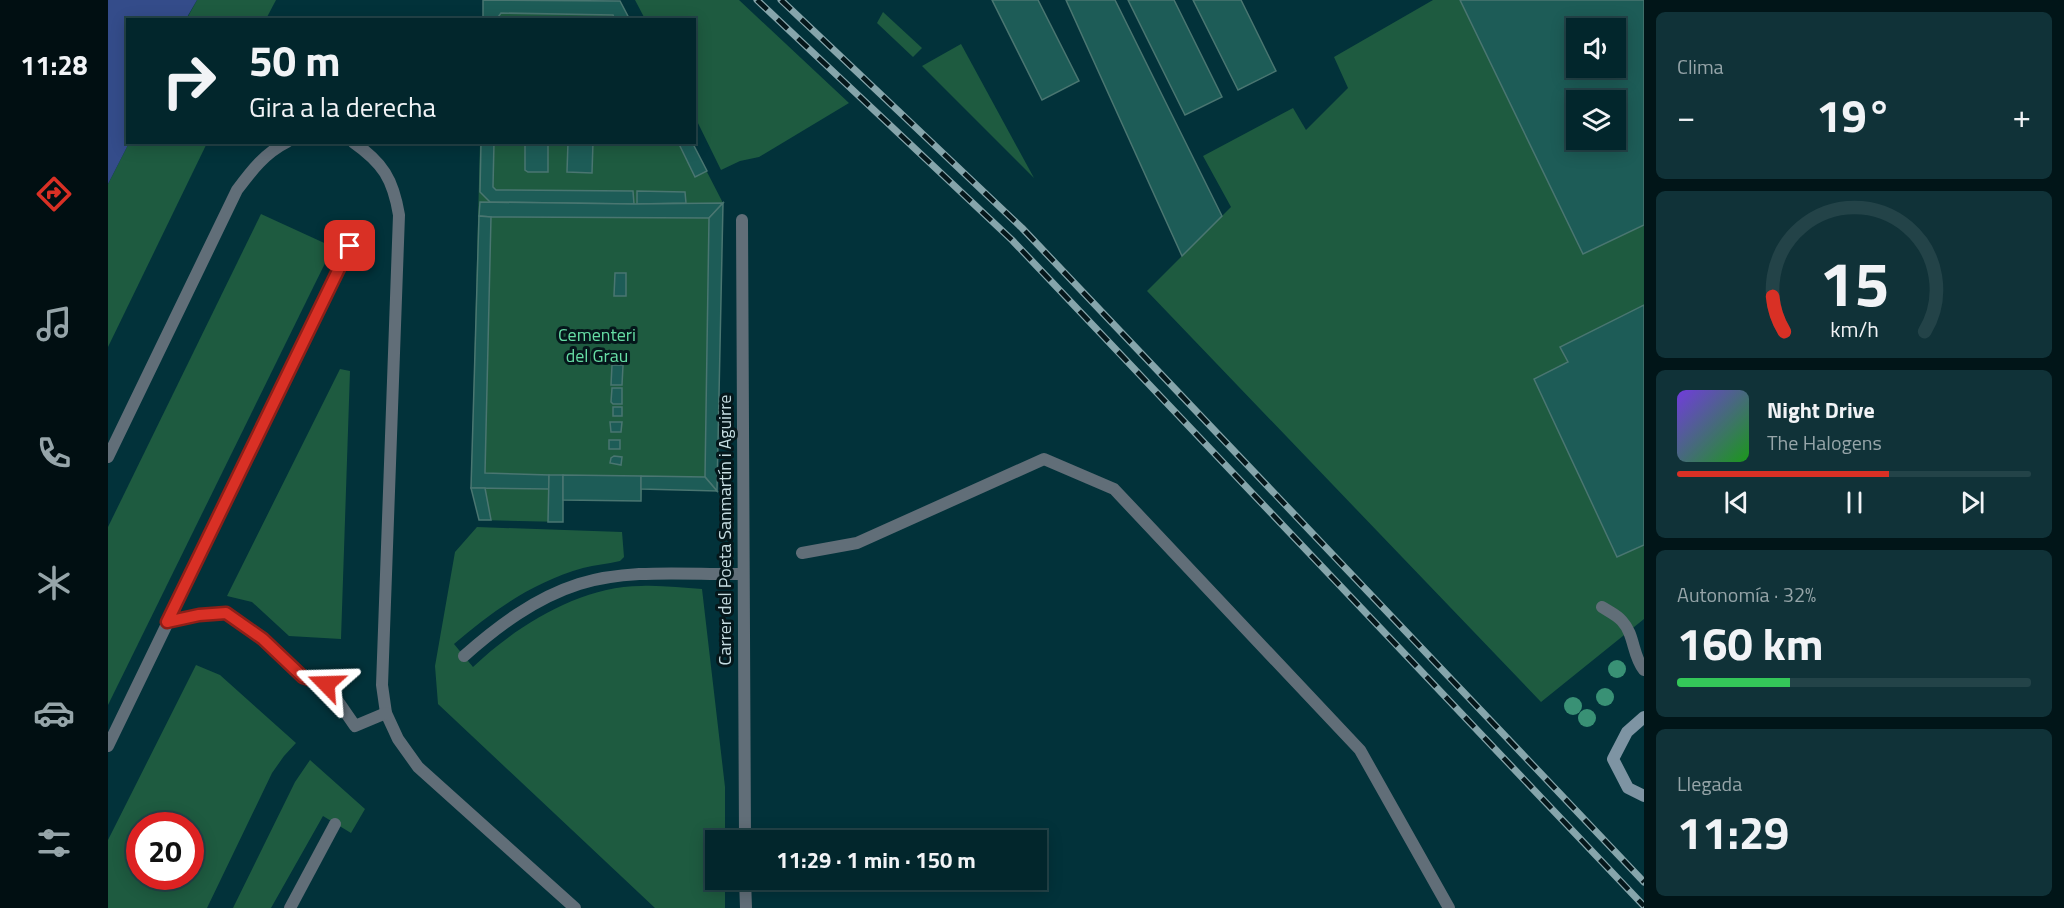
<!DOCTYPE html>
<html lang="es">
<head>
<meta charset="utf-8">
<style>
	:root { --surface:#02262c; --page:#103238; --text:#f1f3f6; --muted:#96a5a9; --line:#234348; --accent:#d93025 }
	body { margin:0; font-family:"Titillium Web",sans-serif; background:var(--page); color:var(--text); height:100vh; display:flex; flex-direction:column; font-size:22px; white-space:nowrap }
	* { box-sizing:border-box; margin:0 }
	p { font-size:20px; color:var(--muted) }
	.icon { flex:none; width:33px; height:33px; fill:none; stroke:currentColor; stroke-width:2; stroke-linecap:round; stroke-linejoin:round }
	.map { position:relative; flex:1; overflow:hidden }
	.sheet { display:flex; flex-direction:column; gap:12px; padding:12px; background:#011518; width:420px }
	.sheet>* { flex:none }
	.banner { position:absolute; left:18px; top:18px; width:570px; height:126px; border-radius:0px; box-shadow:0 3px 15px #0003,0 0 0 2px var(--line); background:#02262c; color:var(--text); overflow:hidden }
	.tools { position:absolute; left:1458px; top:18px; display:grid; gap:12px }
	.tools a { display:grid; place-items:center; width:60px; height:60px; border-radius:0px; background:var(--surface); box-shadow:0 3px 15px #0003,0 0 0 2px var(--line); font-size:30px }
	.speed { position:absolute; left:18px; top:812px; display:flex; gap:12px; font-size:30px; font-weight:700; text-align:center }
	.speed>* { display:grid; place-content:center; width:78px; height:78px; border-radius:50%; background:var(--surface); box-shadow:0 3px 15px #0003,0 0 0 2px var(--line); line-height:1 }
	.speed .limit { border:9px solid #d22; background:#fff; color:#111 }
	.pin { position:absolute; display:grid; place-items:center; width:51px; height:51px; color:#fff; margin:-26px; border-radius:12px; box-shadow:0 3px 9px #0006 }
	.me { position:absolute; width:66px; margin:-33px; rotate:292deg; stroke-linejoin:round; filter:drop-shadow(0 0 4px #0008) }
	.turn { display:flex; align-items:center; gap:21px; height:126px; padding:0 24px; font-size:27px }
	.turn .icon { width:78px; height:78px; stroke-width:2.5 }
	.turn b { display:block; font-size:42px; line-height:51px }
	.big { font-size:45px; font-weight:700; line-height:1.1 }
	.sheet .tile { flex:1; display:flex; flex-direction:column; justify-content:center; gap:9px; min-width:0; padding:0 21px; border-radius:9px; background:var(--page) }
	.sheet .dial { align-items:center; gap:0 }
	.dial svg { height:156px; overflow:visible; fill:none; stroke:var(--line); stroke-width:7; stroke-linecap:round; text-anchor:middle }
	.dial text { fill:var(--text); stroke:none }
	.song { display:flex; align-items:center; gap:18px }
	.cover { width:72px; height:72px; border-radius:9px; background:linear-gradient(135deg,hsl(260 70% 55%),hsl(120 70% 35%)) }
	.played { height:6px; border-radius:3px; background:linear-gradient(90deg,var(--accent) 60%,var(--line) 60%) }
	.keys { display:flex; justify-content:space-around; direction:ltr }
	.heat { display:flex; justify-content:space-between; align-items:center; font-size:33px; direction:ltr }
	.charge { height:9px; border-radius:4px; background:linear-gradient(90deg,#34c759 32%,var(--line) 0) }
	.trip { position:absolute; left:597px; top:830px; width:342px; height:60px; border-radius:0px; background:var(--surface); box-shadow:0 3px 15px #0003,0 0 0 2px var(--line); font-weight:700; line-height:60px; text-align:center }
	main { display:flex; flex:1; min-height:0 }
	.dock { display:flex; flex-direction:column; width:108px; justify-content:space-around; align-items:center; background:#010f12; color:var(--muted) }
	.dock .icon { width:42px; height:42px }
	.dock .current { color:var(--accent) }
	.dock b { font-size:27px; color:var(--text) }
	.map>svg:first-child { display:block }
	.green { fill:#1e5b40; fill-rule:evenodd }
	.water { fill:#344c8a }
	.building { fill:#1d5c57; stroke:#4a7671; stroke-width:1.5; fill-rule:evenodd }
	.lines { fill:none; stroke-linecap:round; stroke-linejoin:round }
	.lane { stroke:#616e78; stroke-width:12 }
	.street { stroke:#616e78; stroke-width:12 }
	.secondary { stroke:#7e94a3; stroke-width:12 }
	.rail-casing { stroke:#86a5ab; stroke-width:7 }
	.rail { stroke:#05171b; stroke-width:4.5; stroke-dasharray:14; stroke-linecap:butt }
	.tree { fill:#399175 }
	.route-casing { stroke:#8d1f18; stroke-width:15 }
	.route { stroke:#d93025; stroke-width:10 }
	.labels { text-anchor:middle; stroke-width:6; stroke-linejoin:round; paint-order:stroke }
	.park-label { font-size:18px; fill:#66dea5; stroke:#05171b }
	.street-label { font-size:18px; fill:#c6dde2; stroke:#05171b }
</style>
</head>
<body>
<main>
<nav class="dock">
<b>11:28</b>
<svg class="icon current" aria-label="directions" viewBox="0 0 24 24"><path d="M12 3l9 9-9 9-9-9zM9 14v-3h6M13 9l2 2-2 2"/></svg>
<svg class="icon" aria-label="music" viewBox="0 0 24 24"><path d="M9 18V5l10-2v13"/><circle cx="6" cy="18" r="3"/><circle cx="16" cy="16" r="3"/></svg>
<svg class="icon" aria-label="phone" viewBox="0 0 24 24"><path d="M5 4h4l2 5-3 2q2 4 5 5l2-3 5 2v4C11 20 4 13 5 4z"/></svg>
<svg class="icon" aria-label="climate" viewBox="0 0 24 24"><path d="M12 3v18M4 7l16 10M4 17L20 7"/></svg>
<svg class="icon" aria-label="car" viewBox="0 0 24 24"><path d="M5 17H2v-5l4-1 3-4h7l3 4 3 1v5h-3M9 17h6M6 11h13"/><circle cx="7" cy="17" r="2"/><circle cx="17" cy="17" r="2"/></svg>
<svg class="icon" aria-label="filters" viewBox="0 0 24 24"><path d="M4 7h16M4 17h16"/><circle cx="9" cy="7" r="2"/><circle cx="15" cy="17" r="2"/></svg>
</nav>
<div class="map">
<svg width="1536" height="908" viewBox="0 0 1536 908">
	<rect width="100%" height="100%" fill="#02323a"/>
	<g class="green">
		<path d="M 89,0 L 168,0 L 158,19 L 78,20 Z"/>
		<path d="M 375,0 L 512,1 L 522,19 L 375,20 Z"/>
		<path d="M 527,0 L 631,0 L 741,103 L 651,157 L 632,161 L 613,170 L 587,117 L 586,20 L 537,19 Z"/>
		<path d="M 1325,0 L 1536,0 L 1536,619 L 1433,702 L 1039,291 L 1123,207 L 1095,156 L 1185,108 L 1198,130 L 1240,88 L 1226,57 ZM 1468,28 L 1508,28 L 1508,68 L 1468,68 ZM 1468,100 L 1508,100 L 1508,140 L 1468,140 Z"/>
		<path d="M 775,12 L 814,48 L 805,57 L 769,23 Z"/>
		<path d="M 853,44 L 926,178 L 814,66 Z"/>
		<path d="M 21,143 L 99,143 L 0,347 L 0,184 Z"/>
		<path d="M 372,143 L 584,143 L 615,203 L 609,491 L 534,489 L 533,501 L 455,500 L 455,522 L 371,520 L 363,488 Z"/>
		<path d="M 153,214 L 225,247 L 0,705 L 0,527 Z"/>
		<path d="M 232,369 L 242,371 L 233,639 L 181,636 L 144,602 L 119,596 Z"/>
		<path d="M 369,527 L 514,532 L 516,557 L 512,561 C 499,564 487,565 475,568 C 425,582 384,611 346,644 L 365,667 C 408,626 472,586 533,586 C 553,585 574,588 594,589 L 617,787 L 617,840 L 608,840 L 608,879 L 617,879 L 617,908 L 547,908 L 330,704 L 327,666 L 347,552 Z"/>
		<path d="M 88,665 L 112,675 L 188,743 L 176,756 L 164,773 L 99,908 L 0,908 L 0,840 ZM 32,825 L 82,825 L 82,876 L 32,876 Z"/>
		<path d="M 202,760 L 257,809 L 243,833 L 215,816 L 163,908 L 125,908 L 187,782 Z"/>
	</g>
	<path class="water" d="M 0,0 L 89,0 L 78,19 L 20,20 L 21,143 L 0,184 Z"/>
	<g class="building">
		<path d="M 375,0 L 512,1 L 522,20 L 507,20 L 505,15 L 393,13 L 388,20 L 375,20 Z"/>
		<path d="M 884,0 L 930,0 L 971,81 L 934,100 Z"/>
		<path d="M 958,0 L 1007,0 L 1114,216 L 1074,256 Z"/>
		<path d="M 1020,0 L 1066,0 L 1114,97 L 1077,115 Z"/>
		<path d="M 1085,0 L 1133,0 L 1168,71 L 1130,90 Z"/>
		<path d="M 1352,0 L 1536,0 L 1536,225 L 1475,254 ZM 1468,28 L 1508,28 L 1508,68 L 1468,68 ZM 1468,100 L 1508,100 L 1508,140 L 1468,140 Z"/>
		<path d="M 373,142 L 386,142 L 385,187 L 388,190 L 525,191 L 526,204 L 382,202 L 372,192 Z"/>
		<path d="M 417,142 L 440,142 L 440,172 L 420,172 L 417,170 Z"/>
		<path d="M 460,142 L 485,142 L 484,173 L 459,172 Z"/>
		<path d="M 570,142 L 584,142 L 599,171 L 587,177 Z"/>
		<path d="M 529,191 L 577,192 L 578,203 L 529,204 Z"/>
		<path d="M 372,202 L 526,204 L 615,203 L 601,218 L 383,217 L 371,216 Z"/>
		<path d="M 615,203 L 609,491 L 597,477 L 601,218 Z"/>
		<path d="M 371,216 L 383,217 L 377,473 L 441,475 L 441,489 L 363,488 Z"/>
		<path d="M 507,273 L 518,273 L 518,296 L 506,296 Z"/>
		<path d="M 1536,305 L 1536,545 L 1509,557 L 1426,379 L 1460,362 L 1452,347 Z"/>
		<path d="M 504,365 L 515,365 L 514,385 L 503,385 Z"/>
		<path d="M 504,388 L 514,388 L 514,404 L 505,404 L 503,402 Z"/>
		<rect x="505" y="407" width="9" height="9"/>
		<path d="M 502,422 L 514,422 L 513,432 L 503,432 Z"/>
		<rect x="501" y="440" width="11" height="9"/>
		<path d="M 506,456 L 514,457 L 513,465 L 502,463 L 503,458 Z"/>
		<path d="M 441,475 L 455,475 L 455,522 L 440,522 Z"/>
		<path d="M 455,475 L 533,476 L 533,501 L 455,500 Z"/>
		<path d="M 533,476 L 597,477 L 609,491 L 533,489 Z"/>
		<path d="M 363,488 L 377,488 L 383,520 L 371,520 Z"/>
	</g>
	<g class="lines">
		<g class="lane">
			<path d="M 245,142 C 275,163 285,179 291,215 L 274,685 L 278,713 L 290,739 L 310,767 L 467,908"/>
			<path d="M 0,457 L 129,190 C 144,170 157,153 179,142"/>
			<path d="M 694,553 L 749,543 L 936,459 L 1006,489 L 1252,750 L 1341,908"/>
			<path d="M 1494,607 C 1500,611 1509,615 1514,621 C 1527,635 1524,655 1536,670"/>
			<path d="M 59,622 L 91,615 L 118,613 L 155,639 L 195,677 L 218,684 L 247,726 L 278,713"/>
			<path d="M 356,656 C 390,626 427,598 471,584 C 523,568 582,575 635,574"/>
			<path d="M 0,746 L 242,246"/>
			<path d="M 182,908 L 227,824"/>
		</g>
		<g class="street">
			<path d="M 634,220 L 637,840"/>
			<path d="M 637,879 L 638,908"/>
		</g>
		<path class="secondary" d="M 1536,717 L 1519,732 L 1505,759 L 1520,788 L 1536,796"/>
		<g class="rail-casing">
			<g id="rail">
				<path d="M 649,0 L 904,240 L 1536,906"/>
				<path d="M 673,0 L 914,228 L 1536,882"/>
			</g>
		</g>
		<use href="#rail" class="rail"/>
	</g>
	<g class="tree">
		<circle cx="1509" cy="669" r="9"/>
		<circle cx="1497" cy="697" r="9"/>
		<circle cx="1465" cy="706" r="9"/>
		<circle cx="1479" cy="718" r="9"/>
	</g>
	<g class="lines">
		<g class="route-casing">
			<path id="route" d="M 218,684 L 195,677 L 155,639 L 118,613 L 91,615 L 59,622 L 242,246"/>
		</g>
		<use href="#route" class="route"/>
	</g>
	<g class="labels">
		<g class="park-label">
			<text x="489" y="341">Cementeri<tspan x="489" dy="21">del Grau</tspan></text>
		</g>
		<g class="street-label">
			<text transform="translate(617 530) rotate(-90)" y="6">Carrer del Poeta Sanmartín i Aguirre</text>
		</g>
	</g>
</svg>
<div class="tools">
<a><svg class="icon" aria-label="sound" viewBox="0 0 24 24"><path d="M4 9h4l5-4v14l-5-4H4zM17 9q2 3 0 6"/></svg></a>
<a><svg class="icon" aria-label="layers" viewBox="0 0 24 24"><path d="M12 4l9 5-9 5-9-5zM3 14l9 5 9-5"/></svg></a>
</div>
<div class="speed"><div class="limit">20</div></div>
<div class="pin" style="left:242px;top:246px;background:#d93025"><svg class="icon" aria-label="arrive" viewBox="0 0 24 24"><path d="M6 21V4h12l-3 4 3 4H6"/></svg></div>
<svg class="me" style="left:218px;top:684px" viewBox="-20 -20 40 40"><path d="M0-17L14 15 0 8-14 15z" fill="#d93025" stroke="#fff" stroke-width="4"/></svg>
<div class="trip">11:29 · 1 min · 150 m</div>
<div class="banner">
<div class="turn"><svg class="icon" aria-label="right" viewBox="0 0 24 24"><path d="M7 20v-9h11M14 6l5 5-5 5"/></svg><div><b>50 m</b>Gira a la derecha</div></div>
</div>
</div>
<section class="sheet">
<div class="tile"><p>Clima</p>
<div class="heat"><a>−</a><b class="big">19°</b><a>+</a></div>
</div>
<div class="tile dial"><svg viewBox="0 0 100 80">
<path d="M14 69A42 42 0 1 1 86 69"/>
<path d="M14 69A42 42 0 0 1 8 51" stroke="#d93025"/>
<text x="50" y="56" font-size="32" font-weight="700">15</text>
<text x="50" y="72" font-size="11">km/h</text>
</svg></div>
<div class="tile">
<div class="song"><i class="cover"></i><div><b>Night Drive</b><p>The Halogens</p></div></div>
<div class="played"></div>
<div class="keys"><svg class="icon" aria-label="previous" viewBox="0 0 24 24"><path d="M18 5L8 12l10 7zM5 5v14"/></svg><svg class="icon" aria-label="pause" viewBox="0 0 24 24"><path d="M8 5v14M16 5v14"/></svg><svg class="icon" aria-label="next" viewBox="0 0 24 24"><path d="M6 5l10 7-10 7zM19 5v14"/></svg></div>
</div>
<div class="tile"><p>Autonomía · 32%</p><b class="big">160 km</b><div class="charge"></div></div>
<div class="tile"><p>Llegada</p><b class="big">11:29</b></div>
</section>
</main>
</body>
</html>
